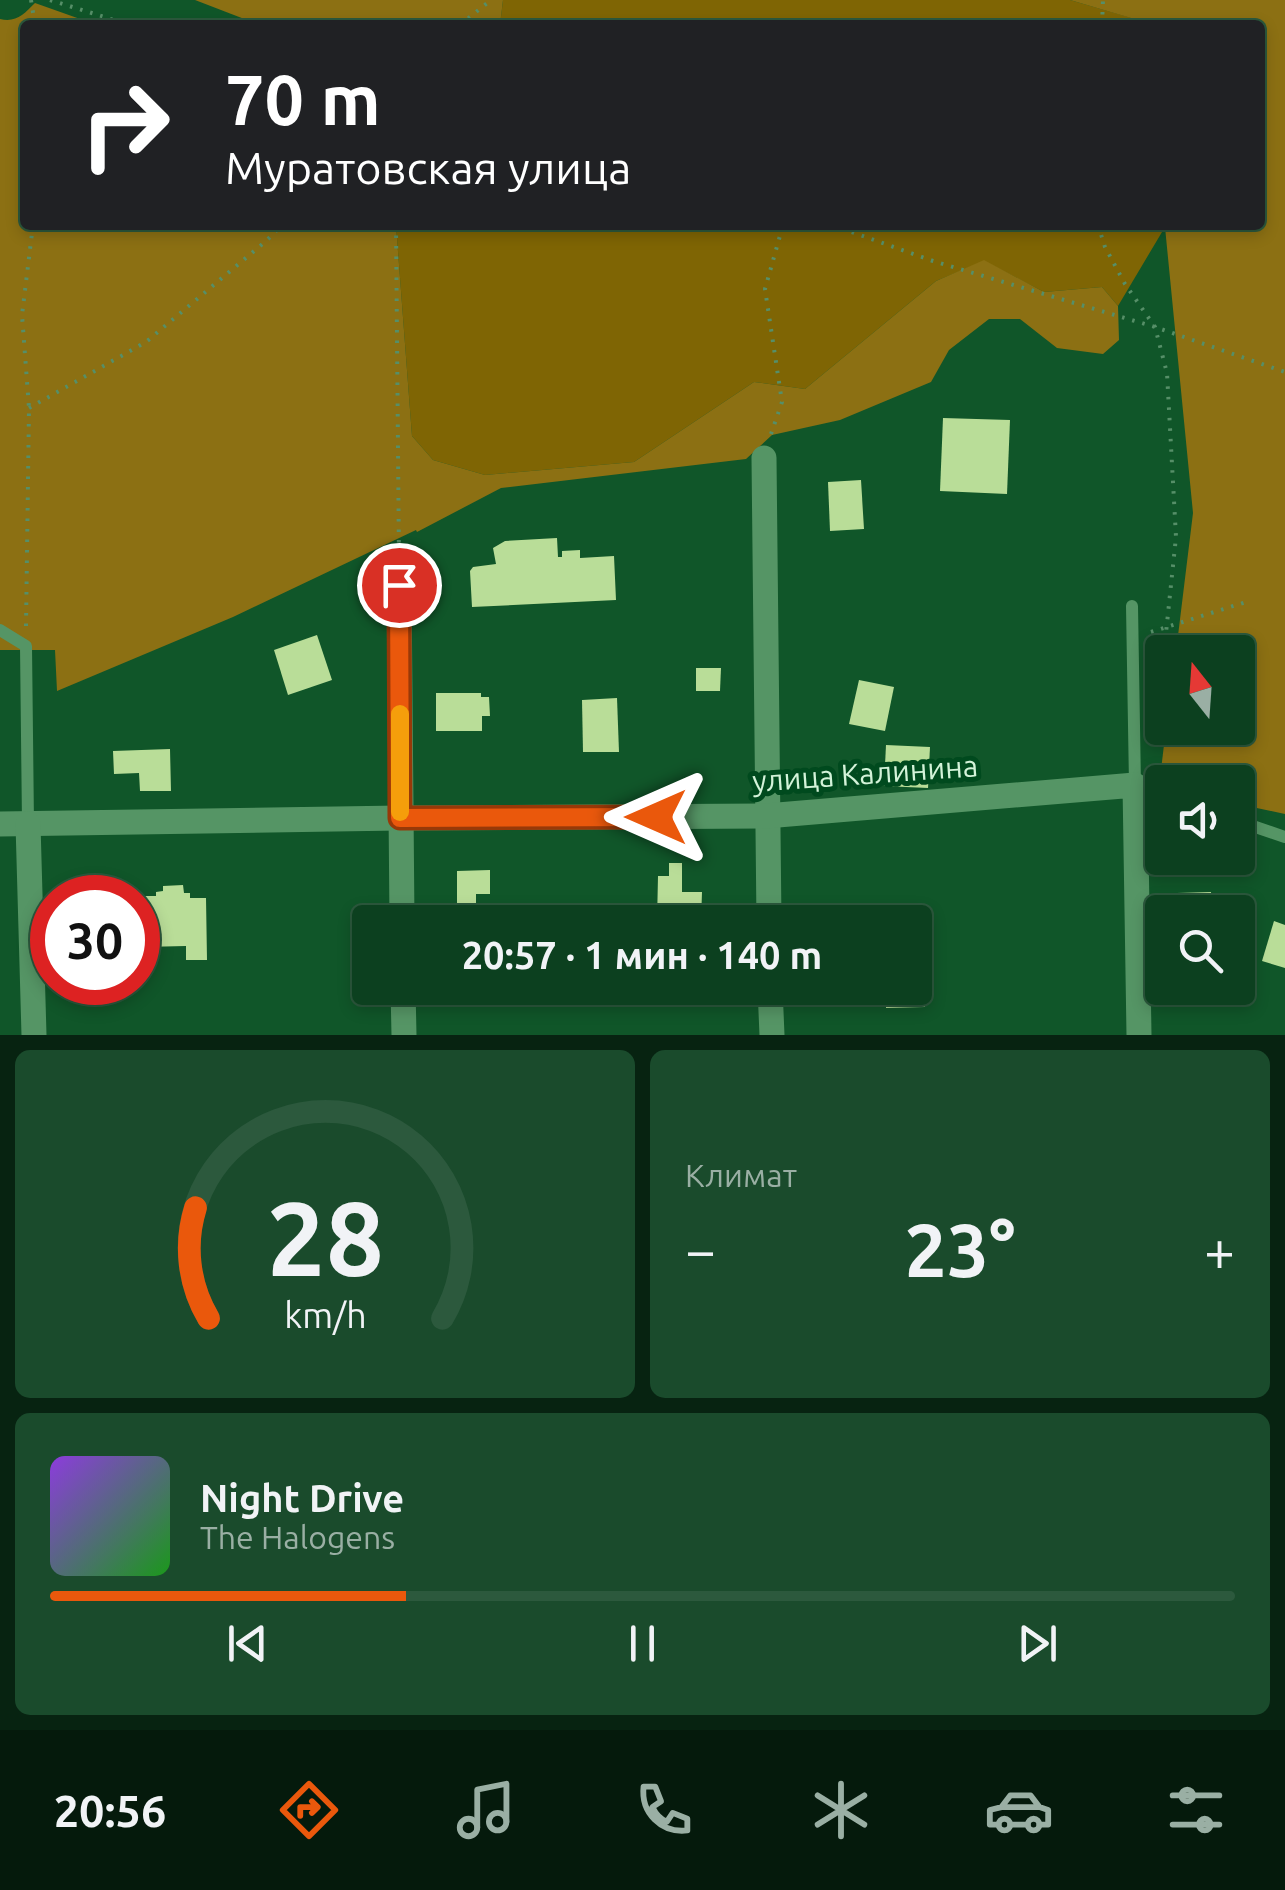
<!DOCTYPE html>
<html lang="ru">
<head>
<meta charset="utf-8">
<style>
	:root { --surface:#0c401f; --page:#1a4b2c; --text:#f1f3f6; --muted:#9aafa4; --line:#2c593d; --accent:#ea580c }
	body { margin:0; font-family:Ubuntu,sans-serif; background:var(--page); color:var(--text); height:100vh; display:flex; flex-direction:column; font-size:38px; white-space:nowrap }
	* { box-sizing:border-box; margin:0 }
	p { font-size:32px; color:var(--muted) }
	.icon { flex:none; width:55px; height:55px; fill:none; stroke:currentColor; stroke-width:2; stroke-linecap:round; stroke-linejoin:round }
	.map { position:relative; height:1035px; overflow:hidden }
	.sheet { display:flex; flex-direction:column; gap:15px; padding:15px; background:#072311; flex:1 }
	.sheet>* { flex:none }
	.hud { position:absolute; left:20px; top:20px; width:1245px; height:210px; border-radius:10px; box-shadow:0 5px 15px #0003,0 0 0 2px var(--line); background:#202124; color:#fff; overflow:hidden }
	.needle { width:65px; rotate:343deg }
	.buttons { position:absolute; left:1145px; top:635px; display:grid; gap:20px }
	.buttons a { display:grid; place-items:center; width:110px; height:110px; border-radius:10px; background:var(--surface); box-shadow:0 5px 15px #0003,0 0 0 2px var(--line); font-size:50px }
	.speed { position:absolute; left:30px; top:875px; display:flex; gap:20px; font-size:50px; font-weight:700; text-align:center }
	.speed>* { display:grid; place-content:center; width:130px; height:130px; border-radius:50%; background:var(--surface); box-shadow:0 5px 15px #0003,0 0 0 2px var(--line); line-height:1 }
	.speed .limit { border:15px solid #d22; background:#fff; color:#111 }
	.pin { position:absolute; display:grid; place-items:center; width:85px; height:85px; color:#fff; margin:-42px; border:5px solid #fff; border-radius:50%; box-shadow:0 2px 10px #0007 }
	.me { position:absolute; width:110px; margin:-55px; rotate:270deg; stroke-linejoin:round; filter:drop-shadow(0 0 8px #0008) }
	.turn { display:flex; align-items:center; gap:35px; height:210px; padding:0 40px; font-size:45px }
	.turn .icon { width:130px; height:130px; stroke-width:2.5 }
	.turn b { display:block; font-size:70px; line-height:85px }
	.big { font-size:75px; font-weight:700; line-height:1.1 }
	.sheet .tile { flex:1; display:flex; flex-direction:column; justify-content:center; gap:15px; min-width:0; padding:0 35px; border-radius:15px; background:var(--page) }
	.sheet .dial { align-items:center; gap:0 }
	.dial svg { height:260px; overflow:visible; fill:none; stroke:var(--line); stroke-width:7; stroke-linecap:round; text-anchor:middle }
	.dial text { fill:var(--text); stroke:none }
	.song { display:flex; align-items:center; gap:30px }
	.cover { width:120px; height:120px; border-radius:15px; background:linear-gradient(135deg,hsl(270 70% 55%),hsl(120 70% 35%)) }
	.played { height:10px; border-radius:5px; background:linear-gradient(90deg,var(--accent) 30%,var(--line) 30%) }
	.keys { display:flex; justify-content:space-around; direction:ltr }
	.heat { display:flex; justify-content:space-between; align-items:center; font-size:55px; direction:ltr }
	.sheet .tiles { flex:1; display:grid; gap:15px; grid-template-columns:1fr 1fr }
	.tile:last-child { grid-column:span 2 }
	.trip { position:absolute; left:352px; top:905px; width:580px; height:100px; border-radius:10px; background:var(--surface); box-shadow:0 5px 15px #0003,0 0 0 2px var(--line); font-weight:700; line-height:100px; text-align:center }
	.menu { display:flex; height:160px; justify-content:space-around; align-items:center; background:#051a0c; color:var(--muted) }
	.menu .icon { width:70px; height:70px }
	.menu .active { color:var(--accent) }
	.menu b { font-size:45px; color:var(--text) }
	.map>svg:first-child { display:block }
	.green { fill:#7f6504 }
	.forest { fill:#8c7013 }
	.building { fill:#b9dd98 }
	.lines { fill:none; stroke-linecap:round; stroke-linejoin:round }
	.path { stroke:#568f68; stroke-width:4; stroke-dasharray:2.5 8; stroke-linecap:butt }
	.lane { stroke:#559565; stroke-width:12 }
	.street { stroke:#559565; stroke-width:25 }
	.route-casing { stroke:#983908; stroke-width:25 }
	.route { stroke:#ea580c; stroke-width:18 }
	.slow { stroke:#f59e0b; stroke-width:18 }
	.labels { text-anchor:middle; stroke-width:10; stroke-linejoin:round; paint-order:stroke }
	.street-label { font-size:30px; fill:#d3f3d9; stroke:#004a1e }
</style>
</head>
<body>
<div class="map">
<svg width="1285" height="1035" viewBox="0 0 1285 1035">
	<rect width="100%" height="100%" fill="#105629"/>
	<g class="green">
		<path d="M 503,0 L 1070,0 L 1132,18 L 1134,25 L 500,25 Z"/>
		<path d="M 396,225 L 1172,225 L 1165,227 L 1118,306 L 1102,287 L 1044,292 L 984,261 L 936,281 L 805,389 L 754,382 L 634,462 L 485,475 L 433,460 L 412,436 Z"/>
	</g>
	<g class="forest">
		<path d="M 195,0 L 503,0 L 500,25 L 260,25 Z"/>
		<path d="M 1070,0 L 1285,0 L 1285,814 L 1238,804 L 1238,782 L 1162,782 L 1162,787 L 1159,787 L 1166,728 L 1238,728 L 1238,652 L 1176,652 L 1193,513 L 1165,227 L 1172,225 L 1260,225 L 1260,25 L 1134,25 L 1131,18 Z"/>
		<path d="M 35,3 L 97,25 L 25,25 L 25,225 L 396,225 L 412,436 L 433,460 L 485,475 L 634,462 L 754,382 L 805,389 L 936,281 L 984,260 L 1044,292 L 1102,287 L 1118,306 L 1119,340 L 1103,354 L 1057,348 L 1020,319 L 989,319 L 949,350 L 931,382 L 840,420 L 772,435 L 746,459 L 501,488 L 417,532 L 416,530 L 233,617 L 57,691 L 55,650 L 0,650 L 0,19 C 16,23 24,14 35,3 Z"/>
	</g>
	<g class="building">
		<path d="M 943,418 L 1010,420 L 1007,494 L 940,491 Z"/>
		<path d="M 861,480 L 864,529 L 830,531 L 828,482 Z"/>
		<path d="M 557,538 L 558,557 L 562,557 L 562,551 L 580,550 L 580,558 L 614,556 L 616,600 L 472,607 L 470,571 L 473,567 L 496,564 L 493,548 L 505,541 Z"/>
		<path d="M 317,635 L 332,680 L 288,695 L 274,650 Z"/>
		<path d="M 696,668 L 721,668 L 720,691 L 696,691 Z"/>
		<path d="M 859,680 L 894,687 L 885,731 L 849,724 Z"/>
		<path d="M 436,693 L 481,693 L 481,697 L 489,697 L 490,716 L 482,716 L 482,731 L 436,731 Z"/>
		<path d="M 617,698 L 619,752 L 583,752 L 582,700 Z"/>
		<path d="M 886,745 L 930,747 L 928,788 L 884,786 Z"/>
		<path d="M 170,749 L 171,791 L 140,791 L 139,773 L 114,774 L 113,751 Z"/>
		<path d="M 669,863 L 682,863 L 682,892 L 702,892 L 701,922 L 657,922 L 658,876 L 669,876 Z"/>
		<path d="M 490,870 L 490,894 L 476,894 L 476,904 L 457,903 L 457,871 Z"/>
		<path d="M 77,876 L 115,876 L 115,898 L 77,896 Z"/>
		<path d="M 183,885 L 184,893 L 190,893 L 190,898 L 206,898 L 207,960 L 186,960 L 186,946 L 143,947 L 143,896 L 156,896 L 156,892 L 163,891 L 163,886 Z"/>
		<path d="M 1211,892 L 1212,912 L 1178,912 L 1177,893 Z"/>
		<path d="M 1274,921 L 1285,925 L 1285,968 L 1262,961 Z"/>
		<path d="M 924,968 L 925,1007 L 886,1008 L 886,991 L 860,991 L 860,988 L 915,988 L 915,969 Z"/>
		<path d="M 615,988 L 656,988 L 656,994 L 614,994 Z"/>
	</g>
	<g class="lines">
		<g class="path">
			<path d="M 31,0 L 35,25"/>
			<path d="M 50,0 L 130,25"/>
			<path d="M 460,25 L 491,0"/>
			<path d="M 1102,25 L 1103,0"/>
			<path d="M 396,225 L 399,560"/>
			<path d="M 832,225 L 933,261 L 1155,327 L 1285,372"/>
			<path d="M 1098,225 L 1105,247 L 1125,284 L 1155,327 L 1167,373 L 1176,537 L 1164,652"/>
			<path d="M 29,408 L 146,342 L 266,241 L 282,225"/>
			<path d="M 771,434 L 782,402 L 765,289 L 783,225"/>
			<path d="M 26,626 L 29,408 L 22,315 L 33,225"/>
			<path d="M 1151,632 L 1246,602"/>
			<path d="M 1154,745 L 1162,664"/>
		</g>
		<g class="lane">
			<path d="M 1132,606 L 1135,785 L 1162,795"/>
			<path d="M 0,630 L 26,646 L 28,824"/>
			<path d="M 1238,821 L 1285,837"/>
		</g>
		<g class="street">
			<path d="M 764,458 L 769,922"/>
			<path d="M 399,585 L 402,922"/>
			<path d="M 0,824 L 400,818 L 766,816 L 1135,785 L 1139,1035"/>
			<path d="M 28,824 L 34,1035"/>
			<path d="M 403,988 L 404,1035"/>
			<path d="M 770,988 L 772,1035"/>
		</g>
	</g>
	<g class="lines">
		<g class="route-casing">
			<path id="route" d="M 399,585 L 400,818 L 656,817"/>
		</g>
		<use href="#route" class="route"/>
		<path class="slow" d="M 400,714 L 400,812"/>
	</g>
	<g class="labels">
		<g class="street-label">
			<text transform="translate(865 774) rotate(-4)" y="10">улица Калинина</text>
		</g>
	</g>
</svg>
<div class="buttons">
<a><svg class="needle" viewBox="-14 -14 28 28"><path d="M0-13l5 13h-10z" fill="#e53935"/><path d="M0 13l5-13h-10z" fill="#9aafa4"/></svg></a>
<a><svg class="icon" aria-label="sound" viewBox="0 0 24 24"><path d="M4 9h4l5-4v14l-5-4H4zM17 9q2 3 0 6"/></svg></a>
<a><svg class="icon" aria-label="search" viewBox="0 0 24 24"><circle cx="10" cy="10" r="6"/><path d="M15 15l6 6"/></svg></a>
</div>
<div class="speed"><div class="limit">30</div></div>
<div class="pin" style="left:399px;top:585px;background:#d93025"><svg class="icon" aria-label="arrive" viewBox="0 0 24 24"><path d="M6 21V4h12l-3 4 3 4H6"/></svg></div>
<svg class="me" style="left:656px;top:817px" viewBox="-20 -20 40 40"><path d="M0-17L14 15 0 8-14 15z" fill="#ea580c" stroke="#fff" stroke-width="4"/></svg>
<div class="trip">20:57 · 1 мин · 140 m</div>
<div class="hud">
<div class="turn"><svg class="icon" aria-label="right" viewBox="0 0 24 24"><path d="M7 20v-9h11M14 6l5 5-5 5"/></svg><div><b>70 m</b>Муратовская улица</div></div>
</div>
</div>
<section class="sheet">
<div class="tiles">
<div class="tile dial"><svg viewBox="0 0 100 80">
<path d="M14 69A42 42 0 1 1 86 69"/>
<path d="M14 69A42 42 0 0 1 10 35" stroke="#ea580c"/>
<text x="50" y="56" font-size="32" font-weight="700">28</text>
<text x="50" y="72" font-size="11">km/h</text>
</svg></div>
<div class="tile"><p>Климат</p>
<div class="heat"><a>−</a><b class="big">23°</b><a>+</a></div>
</div>
<div class="tile">
<div class="song"><i class="cover"></i><div><b>Night Drive</b><p>The Halogens</p></div></div>
<div class="played"></div>
<div class="keys"><svg class="icon" aria-label="previous" viewBox="0 0 24 24"><path d="M18 5L8 12l10 7zM5 5v14"/></svg><svg class="icon" aria-label="pause" viewBox="0 0 24 24"><path d="M8 5v14M16 5v14"/></svg><svg class="icon" aria-label="next" viewBox="0 0 24 24"><path d="M6 5l10 7-10 7zM19 5v14"/></svg></div>
</div>
</div>
</section>
<nav class="menu">
<b>20:56</b>
<svg class="icon active" aria-label="directions" viewBox="0 0 24 24"><path d="M12 3l9 9-9 9-9-9zM9 14v-3h6M13 9l2 2-2 2"/></svg>
<svg class="icon" aria-label="music" viewBox="0 0 24 24"><path d="M9 18V5l10-2v13"/><circle cx="6" cy="18" r="3"/><circle cx="16" cy="16" r="3"/></svg>
<svg class="icon" aria-label="phone" viewBox="0 0 24 24"><path d="M5 4h4l2 5-3 2q2 4 5 5l2-3 5 2v4C11 20 4 13 5 4z"/></svg>
<svg class="icon" aria-label="climate" viewBox="0 0 24 24"><path d="M12 3v18M4 7l16 10M4 17L20 7"/></svg>
<svg class="icon" aria-label="car" viewBox="0 0 24 24"><path d="M5 17H2v-5l4-1 3-4h7l3 4 3 1v5h-3M9 17h6M6 11h13"/><circle cx="7" cy="17" r="2"/><circle cx="17" cy="17" r="2"/></svg>
<svg class="icon" aria-label="filters" viewBox="0 0 24 24"><path d="M4 7h16M4 17h16"/><circle cx="9" cy="7" r="2"/><circle cx="15" cy="17" r="2"/></svg>
</nav>
</body>
</html>
